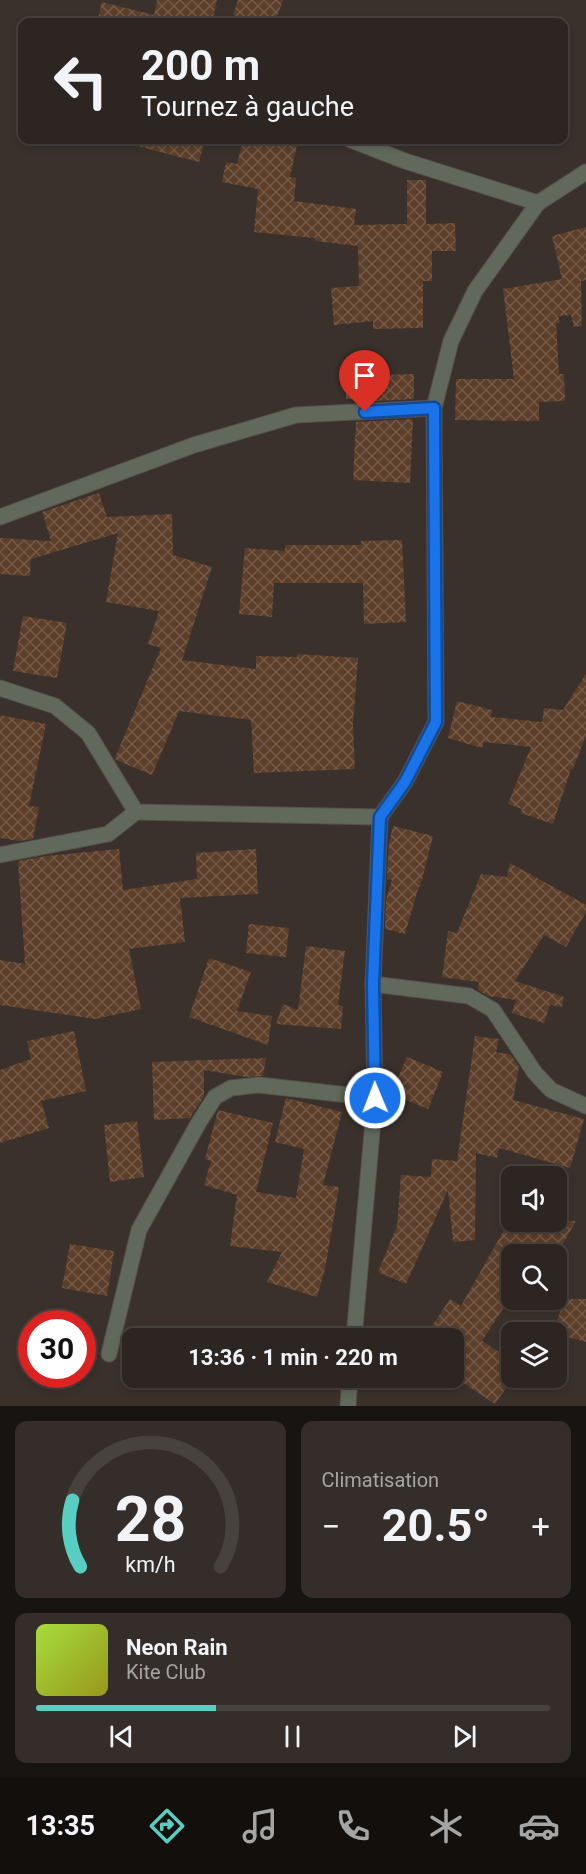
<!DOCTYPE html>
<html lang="fr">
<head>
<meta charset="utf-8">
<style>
	:root { --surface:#2c2521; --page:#342d2a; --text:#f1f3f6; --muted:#a6a5a5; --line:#48423f; --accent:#57cec1 }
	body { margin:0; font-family:Roboto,sans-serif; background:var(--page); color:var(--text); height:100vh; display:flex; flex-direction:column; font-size:22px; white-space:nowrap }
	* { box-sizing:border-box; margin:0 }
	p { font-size:20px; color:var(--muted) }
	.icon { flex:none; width:33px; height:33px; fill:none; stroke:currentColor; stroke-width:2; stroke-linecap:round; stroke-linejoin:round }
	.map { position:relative; height:1406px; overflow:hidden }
	.sheet { display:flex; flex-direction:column; gap:15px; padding:15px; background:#181412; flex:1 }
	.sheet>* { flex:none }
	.guide { position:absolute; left:18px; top:18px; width:550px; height:126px; border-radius:12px; box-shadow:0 3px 9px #0003,0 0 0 2px var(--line); background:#2c2521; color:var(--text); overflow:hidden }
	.tools { position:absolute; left:501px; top:1166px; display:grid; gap:12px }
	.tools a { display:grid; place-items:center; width:66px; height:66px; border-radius:12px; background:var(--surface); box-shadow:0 3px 9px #0003,0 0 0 2px var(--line); font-size:30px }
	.speed { position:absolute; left:18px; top:1310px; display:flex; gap:12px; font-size:30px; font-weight:700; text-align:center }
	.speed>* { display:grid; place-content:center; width:78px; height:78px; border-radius:50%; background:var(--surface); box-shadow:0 3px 9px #0003,0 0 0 2px var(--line); line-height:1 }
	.speed .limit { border:9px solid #d22; background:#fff; color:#111 }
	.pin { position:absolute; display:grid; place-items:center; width:51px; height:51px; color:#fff; margin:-62px -26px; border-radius:50% 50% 50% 0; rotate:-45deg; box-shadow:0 0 6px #0007 }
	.pin .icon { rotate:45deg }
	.me { position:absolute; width:66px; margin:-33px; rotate:359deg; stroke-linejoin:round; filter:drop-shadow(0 0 4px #0008) }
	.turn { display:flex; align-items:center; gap:21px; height:126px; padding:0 24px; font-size:27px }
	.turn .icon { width:78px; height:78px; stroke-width:2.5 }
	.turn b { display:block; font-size:42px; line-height:51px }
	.big { font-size:45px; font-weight:700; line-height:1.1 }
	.sheet .card { flex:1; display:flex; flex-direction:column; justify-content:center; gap:9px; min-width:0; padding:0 21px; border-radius:12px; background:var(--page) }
	.sheet .dial { align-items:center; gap:0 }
	.dial svg { height:156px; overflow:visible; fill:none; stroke:var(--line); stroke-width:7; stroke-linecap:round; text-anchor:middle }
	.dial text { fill:var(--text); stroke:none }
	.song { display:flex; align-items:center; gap:18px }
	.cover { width:72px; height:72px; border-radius:9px; background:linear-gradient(135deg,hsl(80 70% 55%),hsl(60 70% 35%)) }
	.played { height:6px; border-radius:3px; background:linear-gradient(90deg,var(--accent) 35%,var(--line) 35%) }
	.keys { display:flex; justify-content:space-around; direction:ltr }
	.heat { display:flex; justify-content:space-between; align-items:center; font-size:33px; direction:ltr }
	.sheet .tiles { flex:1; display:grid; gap:15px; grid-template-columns:1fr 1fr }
	.card:last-child { grid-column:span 2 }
	.trip { position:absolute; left:122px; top:1328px; width:342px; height:60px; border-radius:12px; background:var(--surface); box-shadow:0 3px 9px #0003,0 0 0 2px var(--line); font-weight:700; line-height:60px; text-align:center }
	.tab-bar { display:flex; height:96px; justify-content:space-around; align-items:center; background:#120f0d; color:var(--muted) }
	.tab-bar .icon { width:42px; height:42px }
	.tab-bar .current { color:var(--accent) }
	.tab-bar b { font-size:27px; color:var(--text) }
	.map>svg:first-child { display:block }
	.building { fill:url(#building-cross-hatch) }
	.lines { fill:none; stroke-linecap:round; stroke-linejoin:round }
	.minor-casing { stroke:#574f4a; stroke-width:17 }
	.minor { stroke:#60695b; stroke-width:15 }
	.route-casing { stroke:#114b97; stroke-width:15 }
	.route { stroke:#1a73e8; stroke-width:10 }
</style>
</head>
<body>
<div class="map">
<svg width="586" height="1406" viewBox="0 0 586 1406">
	<defs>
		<pattern id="building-cross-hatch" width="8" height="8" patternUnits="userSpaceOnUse" patternTransform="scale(1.5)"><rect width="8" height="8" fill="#5c3e29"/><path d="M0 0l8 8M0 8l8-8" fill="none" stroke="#745a48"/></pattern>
	</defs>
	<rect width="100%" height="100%" fill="#3a312c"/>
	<g class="building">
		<path d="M 157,0 L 217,0 L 212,22 L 97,22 L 102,2 L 154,15 Z"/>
		<path d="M 238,0 L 283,0 L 275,22 L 255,22 L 233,15 Z"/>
		<path d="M 138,140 L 205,140 L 199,162 L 137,146 Z"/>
		<path d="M 243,140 L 298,140 L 290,177 L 296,178 L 294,201 L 356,209 L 354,225 L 407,224 L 407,180 L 426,180 L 426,224 L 455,223 L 456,251 L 432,251 L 432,281 L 423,281 L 423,328 L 373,329 L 373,321 L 334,325 L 331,288 L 359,286 L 358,246 L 315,241 L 315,238 L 254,232 L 258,189 L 222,182 L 226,162 L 237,164 Z"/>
		<path d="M 586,227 L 586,280 L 581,281 L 582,326 L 574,327 L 571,315 L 558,316 L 560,323 L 556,323 L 559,374 L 564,374 L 565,401 L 539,402 L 539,421 L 455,420 L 456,379 L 514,379 L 503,289 L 562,279 L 552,236 Z"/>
		<path d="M 414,374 L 414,399 L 357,402 L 357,399 L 346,399 L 346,376 Z"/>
		<path d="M 413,419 L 410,483 L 353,480 L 356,422 Z"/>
		<path d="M 99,493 L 107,517 L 172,514 L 173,555 L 212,567 L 182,660 L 256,669 L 256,656 L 297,657 L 297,654 L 358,658 L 353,725 L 355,769 L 254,773 L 251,720 L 179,711 L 152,775 L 116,760 L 115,758 L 161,648 L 148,644 L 159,611 L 106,602 L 118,533 L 31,559 L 30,576 L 0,574 L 0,538 L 51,541 L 42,512 Z"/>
		<path d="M 402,540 L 406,622 L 364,624 L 363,583 L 274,583 L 272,617 L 239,614 L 245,548 L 285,551 L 285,545 L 361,545 L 361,541 Z"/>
		<path d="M 23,616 L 67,623 L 57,678 L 13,671 Z"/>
		<path d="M 586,674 L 586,735 L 573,769 L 571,769 L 553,824 L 521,813 L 522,809 L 508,804 L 531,747 L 484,742 L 482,748 L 448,738 L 457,701 L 492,710 L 491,717 L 542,722 L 544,708 L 563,710 Z"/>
		<path d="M 0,715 L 46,724 L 29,806 L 39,807 L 33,839 L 19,841 L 0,838 Z"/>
		<path d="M 393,826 L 433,836 L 420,887 L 419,886 L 405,934 L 385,929 L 386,900 L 392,880 L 387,879 L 389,843 Z"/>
		<path d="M 119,849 L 123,890 L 197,879 L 196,853 L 256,849 L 258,894 L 180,898 L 185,942 L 129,949 L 141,1009 L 95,1019 L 0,1005 L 0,960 L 25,964 L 18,861 L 46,856 Z"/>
		<path d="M 510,863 L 586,905 L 586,912 L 566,947 L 544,935 L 515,981 L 564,997 L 562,1007 L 550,1005 L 544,1023 L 512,1013 L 516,1000 L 489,996 L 478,990 L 479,982 L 442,977 L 448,931 L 457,933 L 481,874 L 507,877 Z"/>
		<path d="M 249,924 L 289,928 L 286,957 L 246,953 Z"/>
		<path d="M 306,946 L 345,951 L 338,1005 L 343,1006 L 341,1029 L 276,1024 L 283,1004 L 298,1010 Z"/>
		<path d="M 209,958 L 251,972 L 237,1011 L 272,1016 L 268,1045 L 189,1017 Z"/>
		<path d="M 74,1031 L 86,1091 L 41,1101 L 49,1128 L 0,1143 L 0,1070 L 31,1059 L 27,1041 Z"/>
		<path d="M 475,1036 L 499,1039 L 496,1052 L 511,1055 L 519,1067 L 513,1100 L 584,1119 L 570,1168 L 499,1148 L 497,1158 L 476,1153 L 475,1240 L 453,1242 L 448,1190 L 406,1284 L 378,1272 L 397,1226 L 401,1175 L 431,1177 L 432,1159 L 457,1161 Z"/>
		<path d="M 407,1057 L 443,1072 L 428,1109 L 391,1094 Z"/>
		<path d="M 266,1058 L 263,1076 L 246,1077 L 204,1070 L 204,1096 L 190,1118 L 154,1120 L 152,1062 Z"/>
		<path d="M 286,1098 L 342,1112 L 323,1185 L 339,1187 L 325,1269 L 317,1297 L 267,1282 L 282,1252 L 230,1246 L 237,1195 L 204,1185 L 211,1161 L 205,1159 L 218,1110 L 273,1123 L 256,1192 L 296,1198 L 304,1149 L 275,1142 Z"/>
		<path d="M 137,1121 L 144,1177 L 110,1182 L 104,1125 Z"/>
		<path d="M 512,1216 L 512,1221 L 576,1221 L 557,1254 L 512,1254 L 512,1312 L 504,1307 L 482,1341 L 512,1360 L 512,1379 L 495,1404 L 453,1376 L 453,1338 L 424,1338 L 450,1299 L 461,1306 Z"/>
		<path d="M 70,1244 L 114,1251 L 107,1296 L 62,1288 Z"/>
		<path d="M 564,1299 L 586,1299 L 586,1342 L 556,1334 L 556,1325 Z"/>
	</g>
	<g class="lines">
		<g class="minor-casing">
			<g id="minor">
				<path d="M 351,140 L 405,161 L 538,203"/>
				<path d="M 0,517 L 194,445 L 296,415 L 434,408"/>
				<path d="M 0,688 L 55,706 L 88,733 L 136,812 L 380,817"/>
				<path d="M 0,855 L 108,834 L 136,812"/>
				<path d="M 373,984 L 469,996 L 493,1010 L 535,1073 L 551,1090 L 586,1106"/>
				<path d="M 354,1338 L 375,1098 L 373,984 L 380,817 L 405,782 L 436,722 L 434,408 L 451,341 L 475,291 L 538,203 L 586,172"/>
				<path d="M 109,1354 L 139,1230 L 198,1124 L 215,1097 L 231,1088 L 259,1085 L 375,1098"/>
				<path d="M 348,1406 L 350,1377"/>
			</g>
		</g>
		<use href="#minor" class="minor"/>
	</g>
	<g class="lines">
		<g class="route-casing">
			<path id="route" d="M 365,412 L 434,408 L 436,722 L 405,782 L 380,817 L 373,984 L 375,1098"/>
		</g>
		<use href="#route" class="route"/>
	</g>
</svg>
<div class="tools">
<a><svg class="icon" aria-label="sound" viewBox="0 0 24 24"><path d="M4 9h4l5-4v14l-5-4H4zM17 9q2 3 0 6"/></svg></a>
<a><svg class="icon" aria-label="search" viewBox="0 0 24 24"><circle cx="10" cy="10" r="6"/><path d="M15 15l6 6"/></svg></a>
<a><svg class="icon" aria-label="layers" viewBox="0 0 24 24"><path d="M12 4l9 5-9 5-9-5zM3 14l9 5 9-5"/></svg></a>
</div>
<div class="speed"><div class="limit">30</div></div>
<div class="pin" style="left:365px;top:412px;background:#d93025"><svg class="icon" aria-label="arrive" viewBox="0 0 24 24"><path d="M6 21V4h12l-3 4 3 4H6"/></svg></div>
<svg class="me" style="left:375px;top:1098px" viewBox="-20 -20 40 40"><circle r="17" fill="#1a73e8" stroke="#fff" stroke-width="3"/><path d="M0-11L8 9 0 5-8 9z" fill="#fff"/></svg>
<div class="trip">13:36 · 1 min · 220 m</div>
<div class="guide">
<div class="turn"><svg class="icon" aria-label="left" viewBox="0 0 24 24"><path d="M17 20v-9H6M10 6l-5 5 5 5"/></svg><div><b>200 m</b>Tournez à gauche</div></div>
</div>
</div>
<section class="sheet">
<div class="tiles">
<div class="card dial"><svg viewBox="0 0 100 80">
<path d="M14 69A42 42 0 1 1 86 69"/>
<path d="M14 69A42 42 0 0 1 10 35" stroke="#57cec1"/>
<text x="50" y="56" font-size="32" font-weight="700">28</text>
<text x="50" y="72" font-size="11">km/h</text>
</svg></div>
<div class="card"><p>Climatisation</p>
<div class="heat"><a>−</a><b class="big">20.5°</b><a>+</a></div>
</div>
<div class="card">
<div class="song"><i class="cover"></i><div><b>Neon Rain</b><p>Kite Club</p></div></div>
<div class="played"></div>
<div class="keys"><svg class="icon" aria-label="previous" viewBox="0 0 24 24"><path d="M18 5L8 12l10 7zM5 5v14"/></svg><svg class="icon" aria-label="pause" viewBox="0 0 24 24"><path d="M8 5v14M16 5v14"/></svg><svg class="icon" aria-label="next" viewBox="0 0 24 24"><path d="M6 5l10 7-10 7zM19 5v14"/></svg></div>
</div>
</div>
</section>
<nav class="tab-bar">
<b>13:35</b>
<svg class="icon current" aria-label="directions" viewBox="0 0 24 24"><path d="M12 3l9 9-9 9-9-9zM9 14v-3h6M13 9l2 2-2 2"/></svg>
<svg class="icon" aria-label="music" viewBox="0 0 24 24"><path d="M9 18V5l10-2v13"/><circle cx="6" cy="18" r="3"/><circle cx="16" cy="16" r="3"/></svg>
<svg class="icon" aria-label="phone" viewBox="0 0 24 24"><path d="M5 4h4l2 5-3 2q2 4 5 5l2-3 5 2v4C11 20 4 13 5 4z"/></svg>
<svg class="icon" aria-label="climate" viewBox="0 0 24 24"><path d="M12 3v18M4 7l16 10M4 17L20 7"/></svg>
<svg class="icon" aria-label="car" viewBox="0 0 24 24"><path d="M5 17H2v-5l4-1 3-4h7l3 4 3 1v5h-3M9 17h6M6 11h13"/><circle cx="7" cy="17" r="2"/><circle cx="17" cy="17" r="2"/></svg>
</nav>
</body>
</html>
